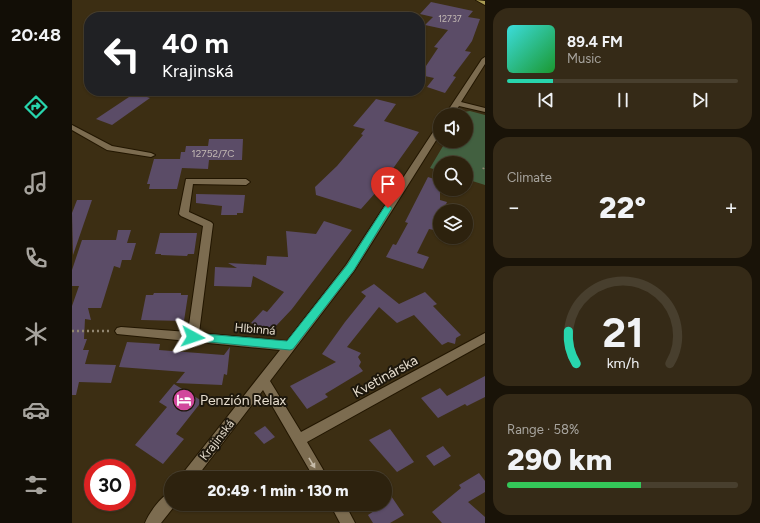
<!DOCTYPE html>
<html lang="en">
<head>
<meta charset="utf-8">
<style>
	:root { --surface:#2d220e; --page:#352a17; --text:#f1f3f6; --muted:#a7a49e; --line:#483f2e; --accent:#28d5ad }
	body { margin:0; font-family:Figtree,sans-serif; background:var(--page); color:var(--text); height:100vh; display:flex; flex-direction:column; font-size:15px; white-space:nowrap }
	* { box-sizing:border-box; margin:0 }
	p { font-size:13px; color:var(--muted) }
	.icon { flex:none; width:22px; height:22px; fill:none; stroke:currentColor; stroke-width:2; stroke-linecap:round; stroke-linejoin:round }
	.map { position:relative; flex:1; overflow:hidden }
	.side { display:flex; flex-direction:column; gap:8px; padding:8px; background:#191308; width:275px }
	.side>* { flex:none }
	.top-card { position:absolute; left:12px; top:12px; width:341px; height:84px; border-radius:16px; box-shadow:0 1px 3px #0004,0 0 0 1px var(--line); background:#202124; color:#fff; overflow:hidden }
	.controls { position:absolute; left:361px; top:108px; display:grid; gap:8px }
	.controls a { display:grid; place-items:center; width:40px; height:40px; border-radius:50%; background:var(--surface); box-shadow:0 1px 3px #0004,0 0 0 1px var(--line); font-size:20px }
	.speed { position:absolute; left:12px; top:459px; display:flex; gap:8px; font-size:20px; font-weight:700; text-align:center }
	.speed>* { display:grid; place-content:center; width:52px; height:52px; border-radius:50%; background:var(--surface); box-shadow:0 1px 3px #0004,0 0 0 1px var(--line); line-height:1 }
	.speed .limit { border:6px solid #d22; background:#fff; color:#111 }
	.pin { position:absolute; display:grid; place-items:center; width:34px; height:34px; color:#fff; margin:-41px -17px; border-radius:50% 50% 50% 0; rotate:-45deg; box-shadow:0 0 4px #0007 }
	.pin .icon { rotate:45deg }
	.me { position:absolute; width:44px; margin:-22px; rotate:95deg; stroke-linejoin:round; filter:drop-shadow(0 0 3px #0008) }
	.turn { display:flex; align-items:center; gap:14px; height:84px; padding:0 12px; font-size:18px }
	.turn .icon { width:52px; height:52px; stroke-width:2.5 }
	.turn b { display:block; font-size:28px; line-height:34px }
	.big { font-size:30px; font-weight:800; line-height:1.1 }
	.side .card { flex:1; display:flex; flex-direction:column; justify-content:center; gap:6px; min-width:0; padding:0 14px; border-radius:16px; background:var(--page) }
	.side .dial { align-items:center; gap:0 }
	.dial svg { height:104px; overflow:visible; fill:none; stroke:var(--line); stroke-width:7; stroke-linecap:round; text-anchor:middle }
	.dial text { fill:var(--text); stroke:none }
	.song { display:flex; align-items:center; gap:12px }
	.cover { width:48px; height:48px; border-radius:6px; background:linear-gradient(135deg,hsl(180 70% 55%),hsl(130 70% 35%)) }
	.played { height:4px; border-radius:2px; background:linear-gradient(90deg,var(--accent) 20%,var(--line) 20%) }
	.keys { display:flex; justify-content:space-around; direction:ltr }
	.heat { display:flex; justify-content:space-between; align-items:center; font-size:22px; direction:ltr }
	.charge { height:6px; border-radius:3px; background:linear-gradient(90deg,#34c759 58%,var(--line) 0) }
	.trip { position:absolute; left:92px; top:471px; width:228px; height:40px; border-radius:20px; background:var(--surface); box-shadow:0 1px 3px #0004,0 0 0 1px var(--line); font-weight:800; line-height:40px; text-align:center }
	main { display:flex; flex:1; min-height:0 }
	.dock { display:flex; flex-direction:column; width:72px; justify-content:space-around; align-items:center; background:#120e06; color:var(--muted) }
	.dock .icon { width:28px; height:28px }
	.dock .current { color:var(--accent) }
	.dock b { font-size:18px; color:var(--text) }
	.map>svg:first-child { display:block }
	.green { fill:#426040 }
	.building { fill:#5b4c67 }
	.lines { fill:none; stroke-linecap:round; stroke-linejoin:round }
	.minor-casing { stroke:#221600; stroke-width:2 }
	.major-casing { stroke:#221600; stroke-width:2 }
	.path-far1 { stroke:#918671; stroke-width:2; stroke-dasharray:1.5 2.5; stroke-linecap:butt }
	.path { stroke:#918671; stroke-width:2.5; stroke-dasharray:2 3; stroke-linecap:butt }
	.minor { fill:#7c6c50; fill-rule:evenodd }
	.major { fill:#aa9c54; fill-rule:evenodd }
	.oneway { fill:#c6bba8 }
	.route { fill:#28d5ad; stroke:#1a8a70 }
	.labels { text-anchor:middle; stroke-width:4; stroke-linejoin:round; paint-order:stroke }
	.far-number-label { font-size:9px; fill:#c3b9b4 }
	.number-label { font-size:10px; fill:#c3b9b4 }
	.street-label { font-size:12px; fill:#e6ddce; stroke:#1d170c }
	.near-street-label { font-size:14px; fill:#e6ddce; stroke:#1d170c }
	.near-poi-label { font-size:14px; fill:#e6ddce; stroke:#1d170c; text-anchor:start }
</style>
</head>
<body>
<main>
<nav class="dock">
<b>20:48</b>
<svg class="icon current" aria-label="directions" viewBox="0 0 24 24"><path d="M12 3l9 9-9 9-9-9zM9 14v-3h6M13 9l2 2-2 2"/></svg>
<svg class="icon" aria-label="music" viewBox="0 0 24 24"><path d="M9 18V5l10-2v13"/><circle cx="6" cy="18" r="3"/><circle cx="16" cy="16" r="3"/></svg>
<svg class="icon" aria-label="phone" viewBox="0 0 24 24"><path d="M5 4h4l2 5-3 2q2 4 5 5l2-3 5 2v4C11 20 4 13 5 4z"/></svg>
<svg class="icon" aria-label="climate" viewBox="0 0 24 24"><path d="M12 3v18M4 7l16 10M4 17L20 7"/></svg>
<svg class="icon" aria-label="car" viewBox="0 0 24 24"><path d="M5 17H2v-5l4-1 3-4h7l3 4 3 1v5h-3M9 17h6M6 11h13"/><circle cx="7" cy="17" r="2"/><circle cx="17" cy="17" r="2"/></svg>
<svg class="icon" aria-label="filters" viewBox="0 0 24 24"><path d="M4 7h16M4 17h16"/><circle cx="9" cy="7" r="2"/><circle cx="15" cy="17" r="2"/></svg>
</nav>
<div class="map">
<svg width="413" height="523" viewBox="0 0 413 523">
	<rect width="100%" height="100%" fill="#3c2e13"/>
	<path class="green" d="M 398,111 L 413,115 L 413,185 L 394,179 L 394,163 L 368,163 L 368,171 L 358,168 L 374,141 L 394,141 L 394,115 L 390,115 L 391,112 Z"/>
	<g class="building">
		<path d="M 359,2 L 401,11 L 396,17 L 408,19 L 400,41 L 393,51 L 399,52 L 381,76 L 384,77 L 373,93 L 355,87 L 362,78 L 348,75 L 366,48 L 362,47 L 376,30 L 353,25 L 361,17 L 348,14 Z"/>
		<path d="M 63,93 L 78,98 L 40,125 L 24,119 Z"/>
		<path d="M 304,99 L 324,104 L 312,121 L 347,132 L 305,191 L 289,209 L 244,195 L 243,187 L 265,166 L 291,135 L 289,134 L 293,129 L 281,126 Z"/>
		<path d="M 137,139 L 171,139 L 170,160 L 137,160 L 136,169 L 110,168 L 105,189 L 77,189 L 78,184 L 75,184 L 82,159 L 108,159 L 109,152 L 113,152 L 114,146 L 136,146 Z"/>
		<path d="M 356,177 L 368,181 L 368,200 L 375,202 L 371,211 L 368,211 L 368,217 L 362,230 L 357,229 L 345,253 L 357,257 L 351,269 L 314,257 L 321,244 L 324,245 L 336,223 L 333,222 Z"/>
		<path d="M 124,194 L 173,195 L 171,213 L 165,213 L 165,215 L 149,215 L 150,206 L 124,203 Z"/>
		<path d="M 5,200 L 20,200 L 1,255 L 0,213 Z"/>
		<path d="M 252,221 L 280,230 L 220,309 L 203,327 L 200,326 L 196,331 L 179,323 L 191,310 L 195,312 L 212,292 L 181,276 L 179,287 L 142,286 L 143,267 L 165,268 L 156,263 L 194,265 L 195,256 L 216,257 L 214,231 L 244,234 Z"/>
		<path d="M 46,230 L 59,230 L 55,243 L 64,243 L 59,260 L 50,260 L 48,268 L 42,266 L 29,308 L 16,308 L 19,320 L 13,319 L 12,339 L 15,339 L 11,350 L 17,350 L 13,364 L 44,365 L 39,383 L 7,382 L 4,395 L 0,395 L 0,306 L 7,286 L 0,286 L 0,270 L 10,240 L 44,240 Z"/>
		<path d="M 88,233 L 125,233 L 122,254 L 116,254 L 115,256 L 89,255 L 89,254 L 83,254 Z"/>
		<path d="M 302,284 L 327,304 L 353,292 L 365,304 L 361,306 L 389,335 L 384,338 L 383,344 L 376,342 L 370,345 L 342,315 L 325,323 L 307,307 L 275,347 L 289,353 L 286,357 L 289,362 L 287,366 L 291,371 L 253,394 L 256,397 L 235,409 L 218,386 L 264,362 L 250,354 L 273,322 L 294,296 L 289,292 Z"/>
		<path d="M 82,293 L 109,293 L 109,295 L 116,295 L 112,321 L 69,320 L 74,295 L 81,295 Z"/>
		<path d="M 55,342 L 88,344 L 87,350 L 152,355 L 158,347 L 155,375 L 152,374 L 150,385 L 104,383 L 113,372 L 47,367 Z"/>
		<path d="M 413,376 L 413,397 L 395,406 L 393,404 L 366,418 L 349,398 L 368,388 L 375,396 Z"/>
		<path d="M 102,384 L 130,401 L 104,434 L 112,439 L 91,464 L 63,445 L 95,407 L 87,402 Z"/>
		<path d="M 193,426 L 203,437 L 192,444 L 182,433 Z"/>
		<path d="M 318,429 L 342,462 L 325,472 L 297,440 Z"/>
		<path d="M 371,446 L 379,456 L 362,466 L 354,456 Z"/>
		<path d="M 407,473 L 413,481 L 413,492 L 396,502 L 413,517 L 413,523 L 370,523 L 360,512 L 389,488 L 387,485 Z"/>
		<path d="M 313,487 L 332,515 L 318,523 L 301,523 L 296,515 L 313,504 Z"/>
	</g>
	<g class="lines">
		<g class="minor-casing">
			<g id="minor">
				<path d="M 413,57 L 413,64 L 389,102 L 413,108 L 413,112 L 387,106 L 381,115 L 373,115 L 410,59 Z"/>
				<path d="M 0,125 L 40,146 L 79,153 L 83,155 L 79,157 L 35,150 L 0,130 Z"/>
				<path d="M 365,126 L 368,126 L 368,134 L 282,271 L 198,381 L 229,432 L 413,333 L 413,343 L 235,442 L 256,478 L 242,478 L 191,390 L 124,478 L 109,478 L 111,473 L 208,350 L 45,334 L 43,331 L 45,328 L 49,327 L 116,332 L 131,226 L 109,216 L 107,214 L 114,179 L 174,179 L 178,182 L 174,185 L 121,184 L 117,212 L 139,222 L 141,224 L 127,333 L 215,341 L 274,265 Z"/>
				<path d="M 99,492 L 99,504 L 104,504 L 89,523 L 73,523 C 77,513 89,496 99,492 Z"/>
				<path d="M 258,504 L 273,504 L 283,523 L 268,523 Z"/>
			</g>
		</g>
		<g class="major-casing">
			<path id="major" d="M 404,0 L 413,1 L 413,5 Z"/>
		</g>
		<path class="path-far1" d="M 411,169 L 413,166"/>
		<path class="path" d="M 0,331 L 37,331"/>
		<use href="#minor" class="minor"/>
		<use href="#major" class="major"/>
	</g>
	<defs><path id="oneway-solid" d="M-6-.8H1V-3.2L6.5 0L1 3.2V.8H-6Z"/></defs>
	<use class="oneway" href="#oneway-solid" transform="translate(240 463) rotate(59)"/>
	<path class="route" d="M 316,205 L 320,208 L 282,270 L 221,349 L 218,350 L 117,340 L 115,337 L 117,334 L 121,333 L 215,341 L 275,265 L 313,206 Z"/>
	<defs>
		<g id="hotel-disc" transform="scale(1.15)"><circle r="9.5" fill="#d1479c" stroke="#1d170c"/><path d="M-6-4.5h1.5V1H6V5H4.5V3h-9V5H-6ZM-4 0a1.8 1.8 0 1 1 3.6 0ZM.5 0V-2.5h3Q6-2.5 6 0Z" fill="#fff"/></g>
	</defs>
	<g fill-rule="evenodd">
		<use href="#hotel-disc" x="112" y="400"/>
	</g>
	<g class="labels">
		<g class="far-number-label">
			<text x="378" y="22">12737</text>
		</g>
		<g class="number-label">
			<text x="141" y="157">12752/7C</text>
		</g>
		<g class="street-label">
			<text transform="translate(183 329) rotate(5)" y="4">Hlbinná</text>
			<text transform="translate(145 440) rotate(-52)" y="4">Krajinská</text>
		</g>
		<g class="near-street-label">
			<text transform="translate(313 376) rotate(-29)" y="5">Kvetinárska</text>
		</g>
		<g class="near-poi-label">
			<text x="128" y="405">Penzión Relax</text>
		</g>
	</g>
</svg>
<div class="controls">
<a><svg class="icon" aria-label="sound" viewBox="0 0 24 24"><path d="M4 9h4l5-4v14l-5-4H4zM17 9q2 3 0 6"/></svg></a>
<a><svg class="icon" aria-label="search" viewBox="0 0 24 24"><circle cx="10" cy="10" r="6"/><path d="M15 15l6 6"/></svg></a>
<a><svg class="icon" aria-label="layers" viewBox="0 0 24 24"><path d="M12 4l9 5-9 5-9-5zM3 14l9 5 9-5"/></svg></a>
</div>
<div class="speed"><div class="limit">30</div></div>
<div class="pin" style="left:316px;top:208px;background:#d93025"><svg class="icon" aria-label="arrive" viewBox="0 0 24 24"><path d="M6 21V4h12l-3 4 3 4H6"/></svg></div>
<svg class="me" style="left:121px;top:337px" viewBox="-20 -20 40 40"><path d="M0-17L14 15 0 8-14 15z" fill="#28d5ad" stroke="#fff" stroke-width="4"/></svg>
<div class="trip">20:49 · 1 min · 130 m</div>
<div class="top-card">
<div class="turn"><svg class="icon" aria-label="left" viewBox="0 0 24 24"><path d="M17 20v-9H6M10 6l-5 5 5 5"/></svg><div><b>40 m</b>Krajinská</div></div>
</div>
</div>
<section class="side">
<div class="card">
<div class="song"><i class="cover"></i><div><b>89.4 FM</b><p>Music</p></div></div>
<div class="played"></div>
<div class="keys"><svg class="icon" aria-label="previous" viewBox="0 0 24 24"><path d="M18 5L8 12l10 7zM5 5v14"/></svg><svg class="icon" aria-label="pause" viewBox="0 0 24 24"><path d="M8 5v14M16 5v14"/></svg><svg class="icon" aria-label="next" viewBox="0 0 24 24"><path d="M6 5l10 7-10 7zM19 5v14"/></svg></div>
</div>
<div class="card"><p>Climate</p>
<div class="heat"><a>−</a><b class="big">22°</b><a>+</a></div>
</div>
<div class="card dial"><svg viewBox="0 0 100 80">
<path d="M14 69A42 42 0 1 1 86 69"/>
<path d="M14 69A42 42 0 0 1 8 44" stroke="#28d5ad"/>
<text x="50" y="56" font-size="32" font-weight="700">21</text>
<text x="50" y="72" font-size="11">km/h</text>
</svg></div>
<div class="card"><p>Range · 58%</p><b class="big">290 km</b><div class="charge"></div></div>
</section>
</main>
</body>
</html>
